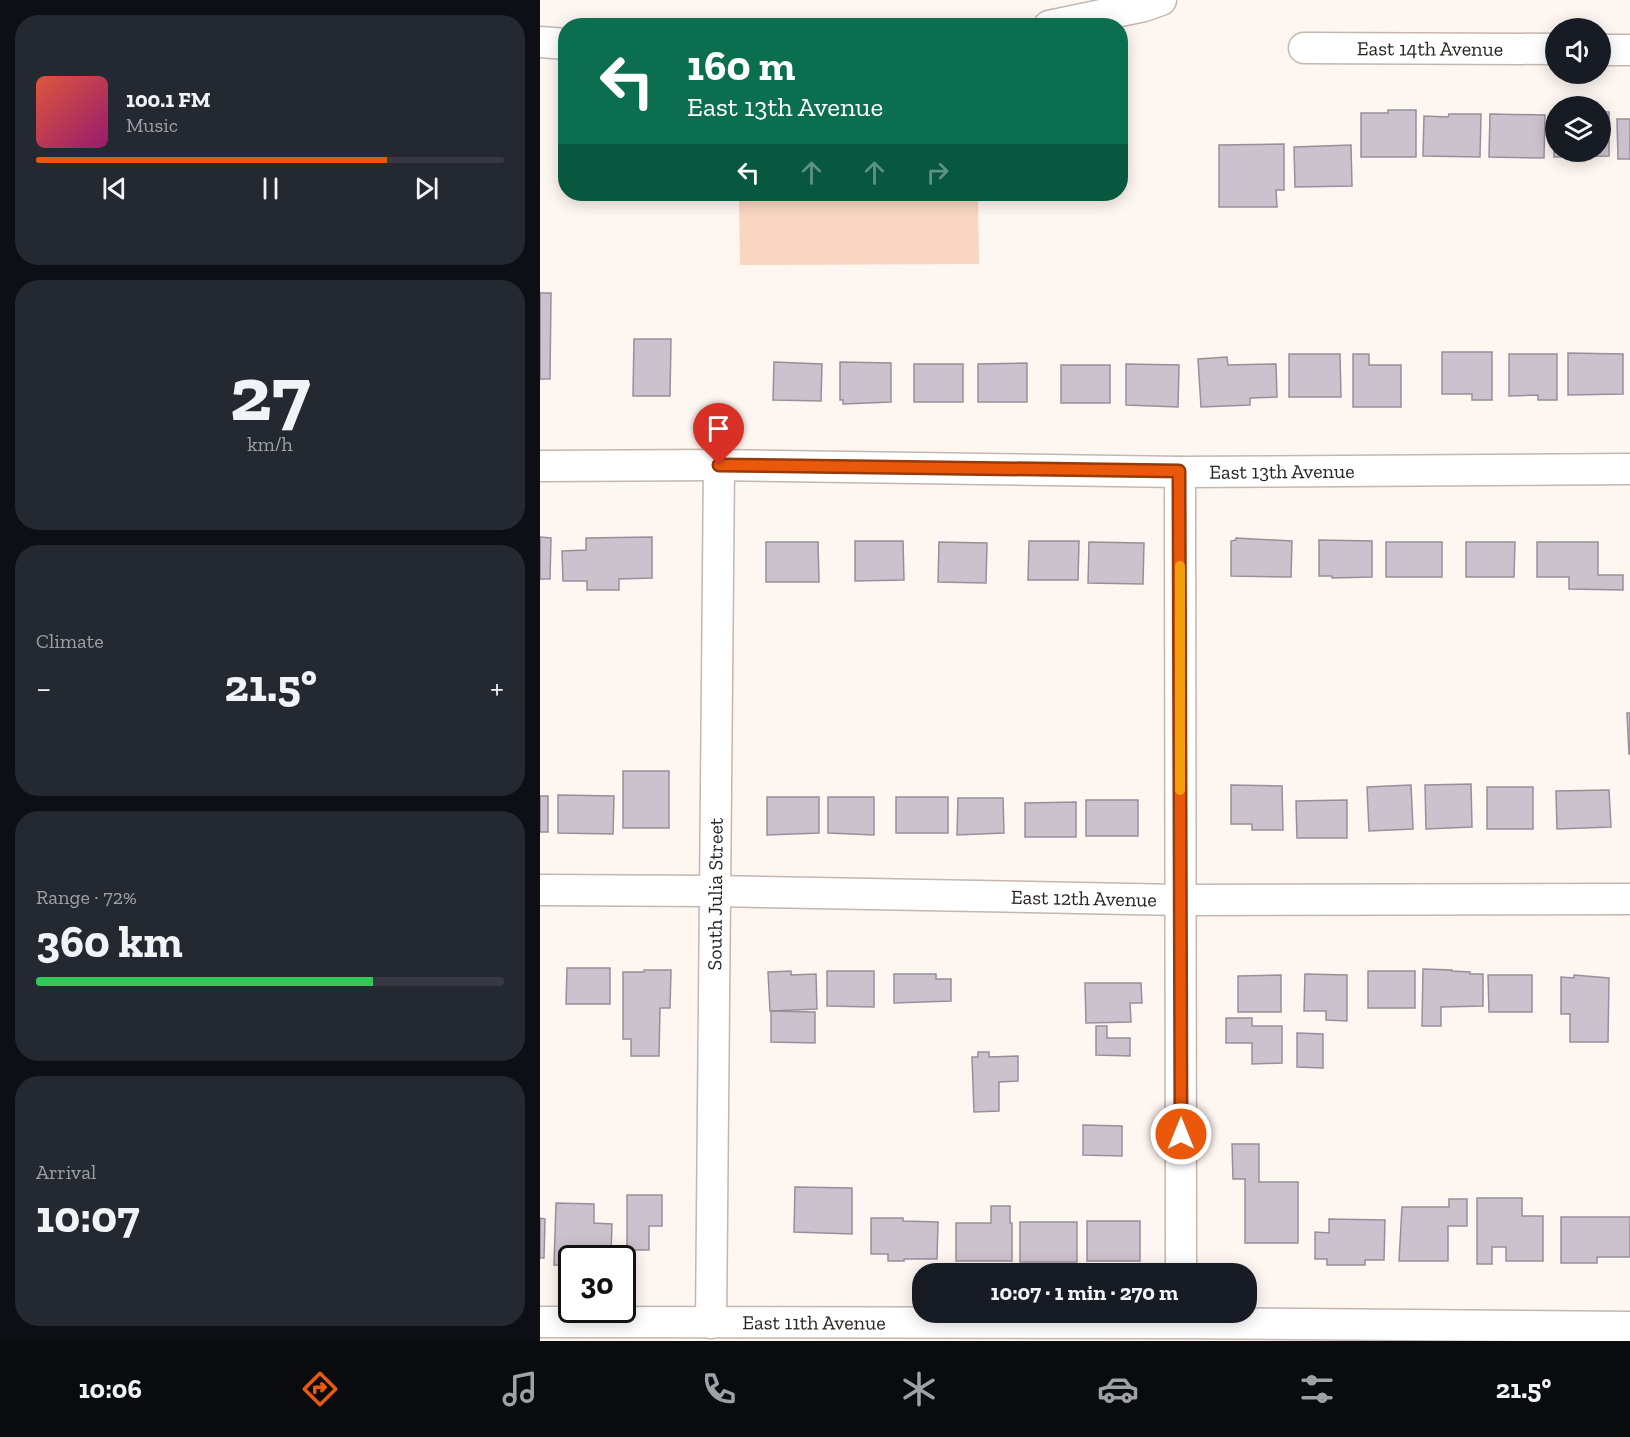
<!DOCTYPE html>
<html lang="en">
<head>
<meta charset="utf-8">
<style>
	:root { --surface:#171b24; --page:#242831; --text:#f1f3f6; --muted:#9ea1a6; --line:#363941; --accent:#ea580c }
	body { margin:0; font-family:"Zilla Slab",serif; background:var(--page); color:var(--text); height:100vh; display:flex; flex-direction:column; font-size:22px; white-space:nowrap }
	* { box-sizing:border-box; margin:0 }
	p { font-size:20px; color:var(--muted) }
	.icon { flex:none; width:33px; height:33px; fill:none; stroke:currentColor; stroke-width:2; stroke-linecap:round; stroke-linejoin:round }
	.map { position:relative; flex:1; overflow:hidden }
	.drawer { display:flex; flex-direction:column; gap:15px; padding:15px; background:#0d0f14; width:540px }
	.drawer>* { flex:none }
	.top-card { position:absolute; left:18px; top:18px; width:570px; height:183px; border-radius:24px; box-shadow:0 3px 15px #0003; background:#0b6e4f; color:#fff; overflow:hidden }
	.tools { position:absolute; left:1005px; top:18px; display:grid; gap:12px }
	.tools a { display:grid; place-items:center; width:66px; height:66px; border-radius:50%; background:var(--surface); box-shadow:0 3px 15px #0003; font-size:30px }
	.speed { position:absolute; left:18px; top:1245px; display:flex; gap:12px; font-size:30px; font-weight:700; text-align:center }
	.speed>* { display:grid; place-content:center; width:78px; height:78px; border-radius:50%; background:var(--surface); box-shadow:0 3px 15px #0003; line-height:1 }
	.speed .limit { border:3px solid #111; border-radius:9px; background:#fff; color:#111 }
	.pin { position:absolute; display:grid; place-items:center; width:51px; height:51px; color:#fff; margin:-62px -26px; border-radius:50% 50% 50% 0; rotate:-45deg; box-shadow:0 0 6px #0007 }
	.pin .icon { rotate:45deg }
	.me { position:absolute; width:66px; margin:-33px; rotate:0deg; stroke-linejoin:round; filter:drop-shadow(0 0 4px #0008) }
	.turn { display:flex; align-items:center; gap:21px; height:126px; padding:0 30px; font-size:27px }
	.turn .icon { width:78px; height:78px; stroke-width:2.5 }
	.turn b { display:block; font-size:42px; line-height:51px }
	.lanes { display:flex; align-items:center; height:57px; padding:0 30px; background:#0003; justify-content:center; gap:30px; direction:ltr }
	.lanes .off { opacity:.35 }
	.big { font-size:45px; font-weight:700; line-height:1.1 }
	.drawer .tile { flex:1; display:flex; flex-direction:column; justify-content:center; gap:9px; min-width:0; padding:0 21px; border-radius:24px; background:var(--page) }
	.drawer .dial { align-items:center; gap:0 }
	.dial b { font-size:78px; line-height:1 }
	.song { display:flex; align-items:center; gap:18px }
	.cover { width:72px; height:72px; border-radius:9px; background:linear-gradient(135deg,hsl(10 70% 55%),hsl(320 70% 35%)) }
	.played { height:6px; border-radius:3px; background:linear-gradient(90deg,var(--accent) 75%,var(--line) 75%) }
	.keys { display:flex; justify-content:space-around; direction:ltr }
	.heat { display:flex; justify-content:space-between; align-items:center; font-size:33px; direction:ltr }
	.charge { height:9px; border-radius:4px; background:linear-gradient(90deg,#34c759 72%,var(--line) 0) }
	.trip { position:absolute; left:372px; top:1263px; width:345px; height:60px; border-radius:24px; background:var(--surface); box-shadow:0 3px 15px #0003; font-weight:700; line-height:60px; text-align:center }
	.tabs { display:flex; height:96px; justify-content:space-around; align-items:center; background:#090b0e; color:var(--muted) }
	.tabs .icon { width:42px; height:42px }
	.tabs .on { color:var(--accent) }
	.tabs b { font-size:27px; color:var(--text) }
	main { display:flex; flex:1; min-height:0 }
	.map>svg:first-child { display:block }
	.green { fill:#f8d6c1 }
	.building { fill:#ccc2cd; stroke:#988f9a; stroke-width:1.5 }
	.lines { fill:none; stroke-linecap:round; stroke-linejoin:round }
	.street-casing { stroke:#c3b7af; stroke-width:33 }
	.street { stroke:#fff; stroke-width:30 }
	.route-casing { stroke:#983908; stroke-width:15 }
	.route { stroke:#ea580c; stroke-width:10 }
	.slow { stroke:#f59e0b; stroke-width:10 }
	.labels { text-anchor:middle; stroke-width:4.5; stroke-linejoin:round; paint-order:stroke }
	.street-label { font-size:20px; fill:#2a2523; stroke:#fff }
</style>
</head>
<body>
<main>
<section class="drawer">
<div class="tile">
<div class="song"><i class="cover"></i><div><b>100.1 FM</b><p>Music</p></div></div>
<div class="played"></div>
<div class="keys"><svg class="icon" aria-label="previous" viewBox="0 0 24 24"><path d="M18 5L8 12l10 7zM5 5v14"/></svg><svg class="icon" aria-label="pause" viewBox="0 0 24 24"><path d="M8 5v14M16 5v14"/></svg><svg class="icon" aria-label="next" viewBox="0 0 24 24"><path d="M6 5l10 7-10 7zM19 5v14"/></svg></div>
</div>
<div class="tile dial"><b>27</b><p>km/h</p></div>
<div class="tile"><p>Climate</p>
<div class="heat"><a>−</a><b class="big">21.5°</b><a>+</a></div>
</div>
<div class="tile"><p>Range · 72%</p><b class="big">360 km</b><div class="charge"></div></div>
<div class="tile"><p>Arrival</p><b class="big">10:07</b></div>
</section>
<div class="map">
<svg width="1090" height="1341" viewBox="0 0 1090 1341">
	<rect width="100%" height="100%" fill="#fef6f1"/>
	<path class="green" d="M 199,194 L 438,194 L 439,264 L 200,265 Z"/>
	<g class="building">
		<path d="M 848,110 L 876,110 L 876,157 L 821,157 L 821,113 L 848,113 Z"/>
		<path d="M 1060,112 L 1069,112 L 1069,156 L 1014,157 L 1014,113 L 1016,152 L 1060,152 Z"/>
		<path d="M 909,114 L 941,114 L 940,157 L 883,156 L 884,116 L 908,117 Z"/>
		<path d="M 950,114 L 1005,115 L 1004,158 L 949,157 Z"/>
		<path d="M 1077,119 L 1090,119 L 1090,159 L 1078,159 Z"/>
		<path d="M 744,144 L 744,190 L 736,190 L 737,207 L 679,207 L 679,145 Z"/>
		<path d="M 811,145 L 812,186 L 755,187 L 754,147 Z"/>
		<path d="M 0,293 L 11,293 L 10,379 L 0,379 Z"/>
		<path d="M 94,339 L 131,339 L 130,396 L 93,396 Z"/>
		<path d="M 902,352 L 952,352 L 952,400 L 932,400 L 932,394 L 902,394 Z"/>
		<path d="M 1028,353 L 1083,354 L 1083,394 L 1028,395 Z"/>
		<path d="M 749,354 L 800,354 L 801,397 L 749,397 Z"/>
		<path d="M 813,354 L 829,354 L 829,365 L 861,365 L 861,407 L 813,407 Z"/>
		<path d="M 969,354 L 1017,354 L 1017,400 L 998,400 L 998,395 L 969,396 Z"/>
		<path d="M 687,357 L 688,365 L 736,364 L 737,397 L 710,398 L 710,405 L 661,407 L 658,359 Z"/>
		<path d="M 234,362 L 282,364 L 281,401 L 233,400 Z"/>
		<path d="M 300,362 L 351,363 L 351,402 L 303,404 L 303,400 L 300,400 Z"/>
		<path d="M 487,363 L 487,402 L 438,402 L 438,364 Z"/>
		<rect x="374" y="364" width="49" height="38"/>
		<path d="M 586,364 L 639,365 L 638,407 L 586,405 Z"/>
		<rect x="521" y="365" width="49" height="38"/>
		<path d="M 0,537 L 11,538 L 10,579 L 0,579 Z"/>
		<path d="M 112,537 L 112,578 L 79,579 L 79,590 L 47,590 L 47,581 L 23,581 L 22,551 L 46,550 L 46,538 Z"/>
		<path d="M 696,538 L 752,541 L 751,577 L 691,576 L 691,541 L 696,540 Z"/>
		<path d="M 779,540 L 832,541 L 832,577 L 792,578 L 792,576 L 779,576 Z"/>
		<path d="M 315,541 L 363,541 L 364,580 L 315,581 Z"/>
		<path d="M 489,541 L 539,541 L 538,580 L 488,580 Z"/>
		<path d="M 226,542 L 278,542 L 279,582 L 226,582 Z"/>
		<path d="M 399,542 L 447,543 L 446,583 L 398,582 Z"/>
		<path d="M 549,542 L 604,543 L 603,584 L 548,583 Z"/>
		<rect x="846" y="542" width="56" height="35"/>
		<path d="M 926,542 L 975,542 L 974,577 L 926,577 Z"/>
		<path d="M 997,542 L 1058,542 L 1058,575 L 1083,575 L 1083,590 L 1029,589 L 1029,577 L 997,577 Z"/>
		<path d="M 1087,713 L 1090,713 L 1090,754 L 1089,754 Z"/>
		<rect x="83" y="771" width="46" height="57"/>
		<path d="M 931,784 L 932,827 L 886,829 L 885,785 Z"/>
		<path d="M 691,785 L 742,786 L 743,830 L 712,830 L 712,824 L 691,824 Z"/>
		<path d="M 871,785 L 873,829 L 829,831 L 827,787 Z"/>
		<rect x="947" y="787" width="46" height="42"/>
		<path d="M 1069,790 L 1071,827 L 1017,829 L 1016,791 Z"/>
		<path d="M 18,795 L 74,796 L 73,834 L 18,833 Z"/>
		<rect x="0" y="796" width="8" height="36"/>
		<path d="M 227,797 L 279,797 L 279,833 L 227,835 Z"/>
		<path d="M 288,797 L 334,797 L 334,835 L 288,833 Z"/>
		<rect x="356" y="797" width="52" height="36"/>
		<path d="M 418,798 L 463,798 L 464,833 L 417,835 Z"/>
		<rect x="546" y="800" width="52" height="36"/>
		<path d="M 807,800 L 807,838 L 757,838 L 756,801 Z"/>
		<path d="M 536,802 L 536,837 L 485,837 L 485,803 Z"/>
		<path d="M 27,968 L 70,968 L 70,1004 L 26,1004 Z"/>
		<path d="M 883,969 L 912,970 L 912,971 L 930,972 L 930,974 L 943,974 L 943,1006 L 901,1007 L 901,1026 L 882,1026 Z"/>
		<path d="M 104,970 L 131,970 L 130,1008 L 120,1008 L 119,1056 L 91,1056 L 91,1039 L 83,1039 L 83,972 L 104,972 Z"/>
		<path d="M 251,971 L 251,975 L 276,974 L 277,1009 L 230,1011 L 228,972 Z"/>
		<path d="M 287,971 L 334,971 L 334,1007 L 287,1006 Z"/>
		<rect x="828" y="971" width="47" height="37"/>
		<path d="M 354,974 L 396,974 L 396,979 L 411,979 L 411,1001 L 354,1003 Z"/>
		<path d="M 765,974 L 807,975 L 807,1021 L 786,1020 L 786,1011 L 764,1011 Z"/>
		<path d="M 741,975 L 741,1012 L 698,1012 L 698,976 Z"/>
		<path d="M 948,975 L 992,975 L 992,1012 L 949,1012 Z"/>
		<path d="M 1034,975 L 1069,978 L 1068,1042 L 1030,1042 L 1030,1014 L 1021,1014 L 1021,977 L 1034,978 Z"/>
		<path d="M 545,983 L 601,983 L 602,1003 L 590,1003 L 591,1022 L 546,1023 Z"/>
		<path d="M 231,1011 L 275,1012 L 275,1043 L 231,1042 Z"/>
		<path d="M 686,1018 L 712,1018 L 712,1026 L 742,1026 L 742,1063 L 712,1064 L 712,1043 L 686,1043 Z"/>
		<path d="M 556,1026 L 567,1026 L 567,1038 L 590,1038 L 590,1056 L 556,1055 Z"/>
		<path d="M 757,1033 L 783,1034 L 783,1068 L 757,1067 Z"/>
		<path d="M 438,1052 L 449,1052 L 449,1057 L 478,1056 L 478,1081 L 459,1082 L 459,1111 L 434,1112 L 432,1057 L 438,1057 Z"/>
		<path d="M 543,1125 L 582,1126 L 582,1156 L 543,1155 Z"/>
		<path d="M 692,1144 L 719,1144 L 719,1182 L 758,1182 L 758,1243 L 705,1243 L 705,1179 L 693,1179 Z"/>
		<path d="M 255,1187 L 312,1188 L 312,1234 L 254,1232 Z"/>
		<path d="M 87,1195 L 122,1195 L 122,1226 L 109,1226 L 109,1250 L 87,1250 Z"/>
		<path d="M 937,1198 L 982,1198 L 982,1216 L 1003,1216 L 1003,1261 L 966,1261 L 966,1247 L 952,1247 L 952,1264 L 937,1264 Z"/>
		<path d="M 909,1199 L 927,1199 L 927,1226 L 908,1226 L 908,1261 L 859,1261 L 862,1207 L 909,1207 Z"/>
		<path d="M 16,1203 L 54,1204 L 54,1223 L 72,1224 L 71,1255 L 26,1256 L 26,1265 L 14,1265 Z"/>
		<path d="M 451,1206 L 470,1206 L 470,1223 L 472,1223 L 472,1261 L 416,1261 L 416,1223 L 451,1223 Z"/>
		<path d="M 1021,1217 L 1090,1217 L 1090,1257 L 1057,1257 L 1057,1263 L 1021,1263 Z"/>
		<path d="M 0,1218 L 5,1219 L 4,1258 L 0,1258 Z"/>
		<path d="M 331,1218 L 363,1218 L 363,1221 L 398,1222 L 397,1259 L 364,1259 L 364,1261 L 348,1261 L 348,1254 L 331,1254 Z"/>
		<path d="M 789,1219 L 845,1220 L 844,1260 L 825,1260 L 825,1265 L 787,1265 L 787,1259 L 775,1259 L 775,1232 L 789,1233 Z"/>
		<rect x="547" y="1221" width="53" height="40"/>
		<rect x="480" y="1222" width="57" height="40"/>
	</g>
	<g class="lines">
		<g class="street-casing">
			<g id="street">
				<path d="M 509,26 L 604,6 L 621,0"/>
				<path d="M 0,42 L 26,44"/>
				<path id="s1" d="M 764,48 L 1016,49"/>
				<path d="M 1060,50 L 1090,50"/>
				<path id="s2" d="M 0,466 L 179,465 L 640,472 L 1090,469"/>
				<path d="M 640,472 L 641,1274"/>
				<path id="s3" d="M 0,890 L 174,891 L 640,900 L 1090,899"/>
				<path id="s4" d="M 0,1322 L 641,1323 L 1090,1327"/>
				<path id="s5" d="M 171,1323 L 179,465"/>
			</g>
		</g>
		<use href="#street" class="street"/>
	</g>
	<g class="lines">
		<g class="route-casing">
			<path id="route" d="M 179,465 L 639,471 L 641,1134"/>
		</g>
		<use href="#route" class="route"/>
		<path class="slow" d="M 640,566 L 640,790"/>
	</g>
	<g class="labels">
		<g class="street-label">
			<text dy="7" stroke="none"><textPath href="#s1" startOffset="126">East 14th Avenue</textPath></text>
			<text dy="7" stroke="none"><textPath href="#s2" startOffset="742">East 13th Avenue</textPath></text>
			<text dy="7" stroke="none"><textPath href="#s5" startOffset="429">South Julia Street</textPath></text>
			<text dy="7" stroke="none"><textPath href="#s3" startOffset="544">East 12th Avenue</textPath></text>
			<text dy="7" stroke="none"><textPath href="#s4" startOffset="274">East 11th Avenue</textPath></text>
		</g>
	</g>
</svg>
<div class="tools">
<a><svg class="icon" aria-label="sound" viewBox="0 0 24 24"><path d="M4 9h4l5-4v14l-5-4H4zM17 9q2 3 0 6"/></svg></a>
<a><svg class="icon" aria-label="layers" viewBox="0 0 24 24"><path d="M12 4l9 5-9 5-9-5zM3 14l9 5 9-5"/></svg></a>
</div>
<div class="speed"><div class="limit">30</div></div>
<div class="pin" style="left:179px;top:465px;background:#d93025"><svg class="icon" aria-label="arrive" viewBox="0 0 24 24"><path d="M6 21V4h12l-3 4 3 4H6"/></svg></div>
<svg class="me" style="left:641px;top:1134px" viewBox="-20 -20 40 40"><circle r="17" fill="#ea580c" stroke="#fff" stroke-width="3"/><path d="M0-11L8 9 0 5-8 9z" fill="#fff"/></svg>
<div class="trip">10:07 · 1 min · 270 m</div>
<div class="top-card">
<div class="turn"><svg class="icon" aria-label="left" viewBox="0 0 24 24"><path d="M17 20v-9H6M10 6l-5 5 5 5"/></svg><div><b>160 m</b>East 13th Avenue</div></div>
<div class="lanes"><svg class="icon" aria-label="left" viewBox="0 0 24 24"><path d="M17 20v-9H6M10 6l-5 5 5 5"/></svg><svg class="icon off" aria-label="ahead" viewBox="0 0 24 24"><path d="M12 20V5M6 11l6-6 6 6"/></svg><svg class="icon off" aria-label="ahead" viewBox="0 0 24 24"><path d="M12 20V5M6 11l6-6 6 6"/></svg><svg class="icon off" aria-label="right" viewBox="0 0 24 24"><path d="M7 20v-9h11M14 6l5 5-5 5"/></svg></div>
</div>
</div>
</main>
<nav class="tabs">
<b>10:06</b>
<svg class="icon on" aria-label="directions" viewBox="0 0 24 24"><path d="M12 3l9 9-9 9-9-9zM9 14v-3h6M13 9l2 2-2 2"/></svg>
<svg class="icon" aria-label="music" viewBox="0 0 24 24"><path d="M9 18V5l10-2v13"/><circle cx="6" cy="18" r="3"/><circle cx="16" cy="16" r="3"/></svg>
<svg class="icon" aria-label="phone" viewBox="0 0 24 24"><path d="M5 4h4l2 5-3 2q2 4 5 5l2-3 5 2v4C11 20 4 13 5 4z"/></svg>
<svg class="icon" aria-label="climate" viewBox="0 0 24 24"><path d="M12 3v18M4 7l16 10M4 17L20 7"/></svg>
<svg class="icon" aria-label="car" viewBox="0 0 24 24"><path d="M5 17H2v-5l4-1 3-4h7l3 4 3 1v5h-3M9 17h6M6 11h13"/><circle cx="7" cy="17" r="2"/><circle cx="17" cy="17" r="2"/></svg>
<svg class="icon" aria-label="filters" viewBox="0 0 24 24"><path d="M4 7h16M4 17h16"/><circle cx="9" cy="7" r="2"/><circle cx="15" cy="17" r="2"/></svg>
<b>21.5°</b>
</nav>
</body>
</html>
